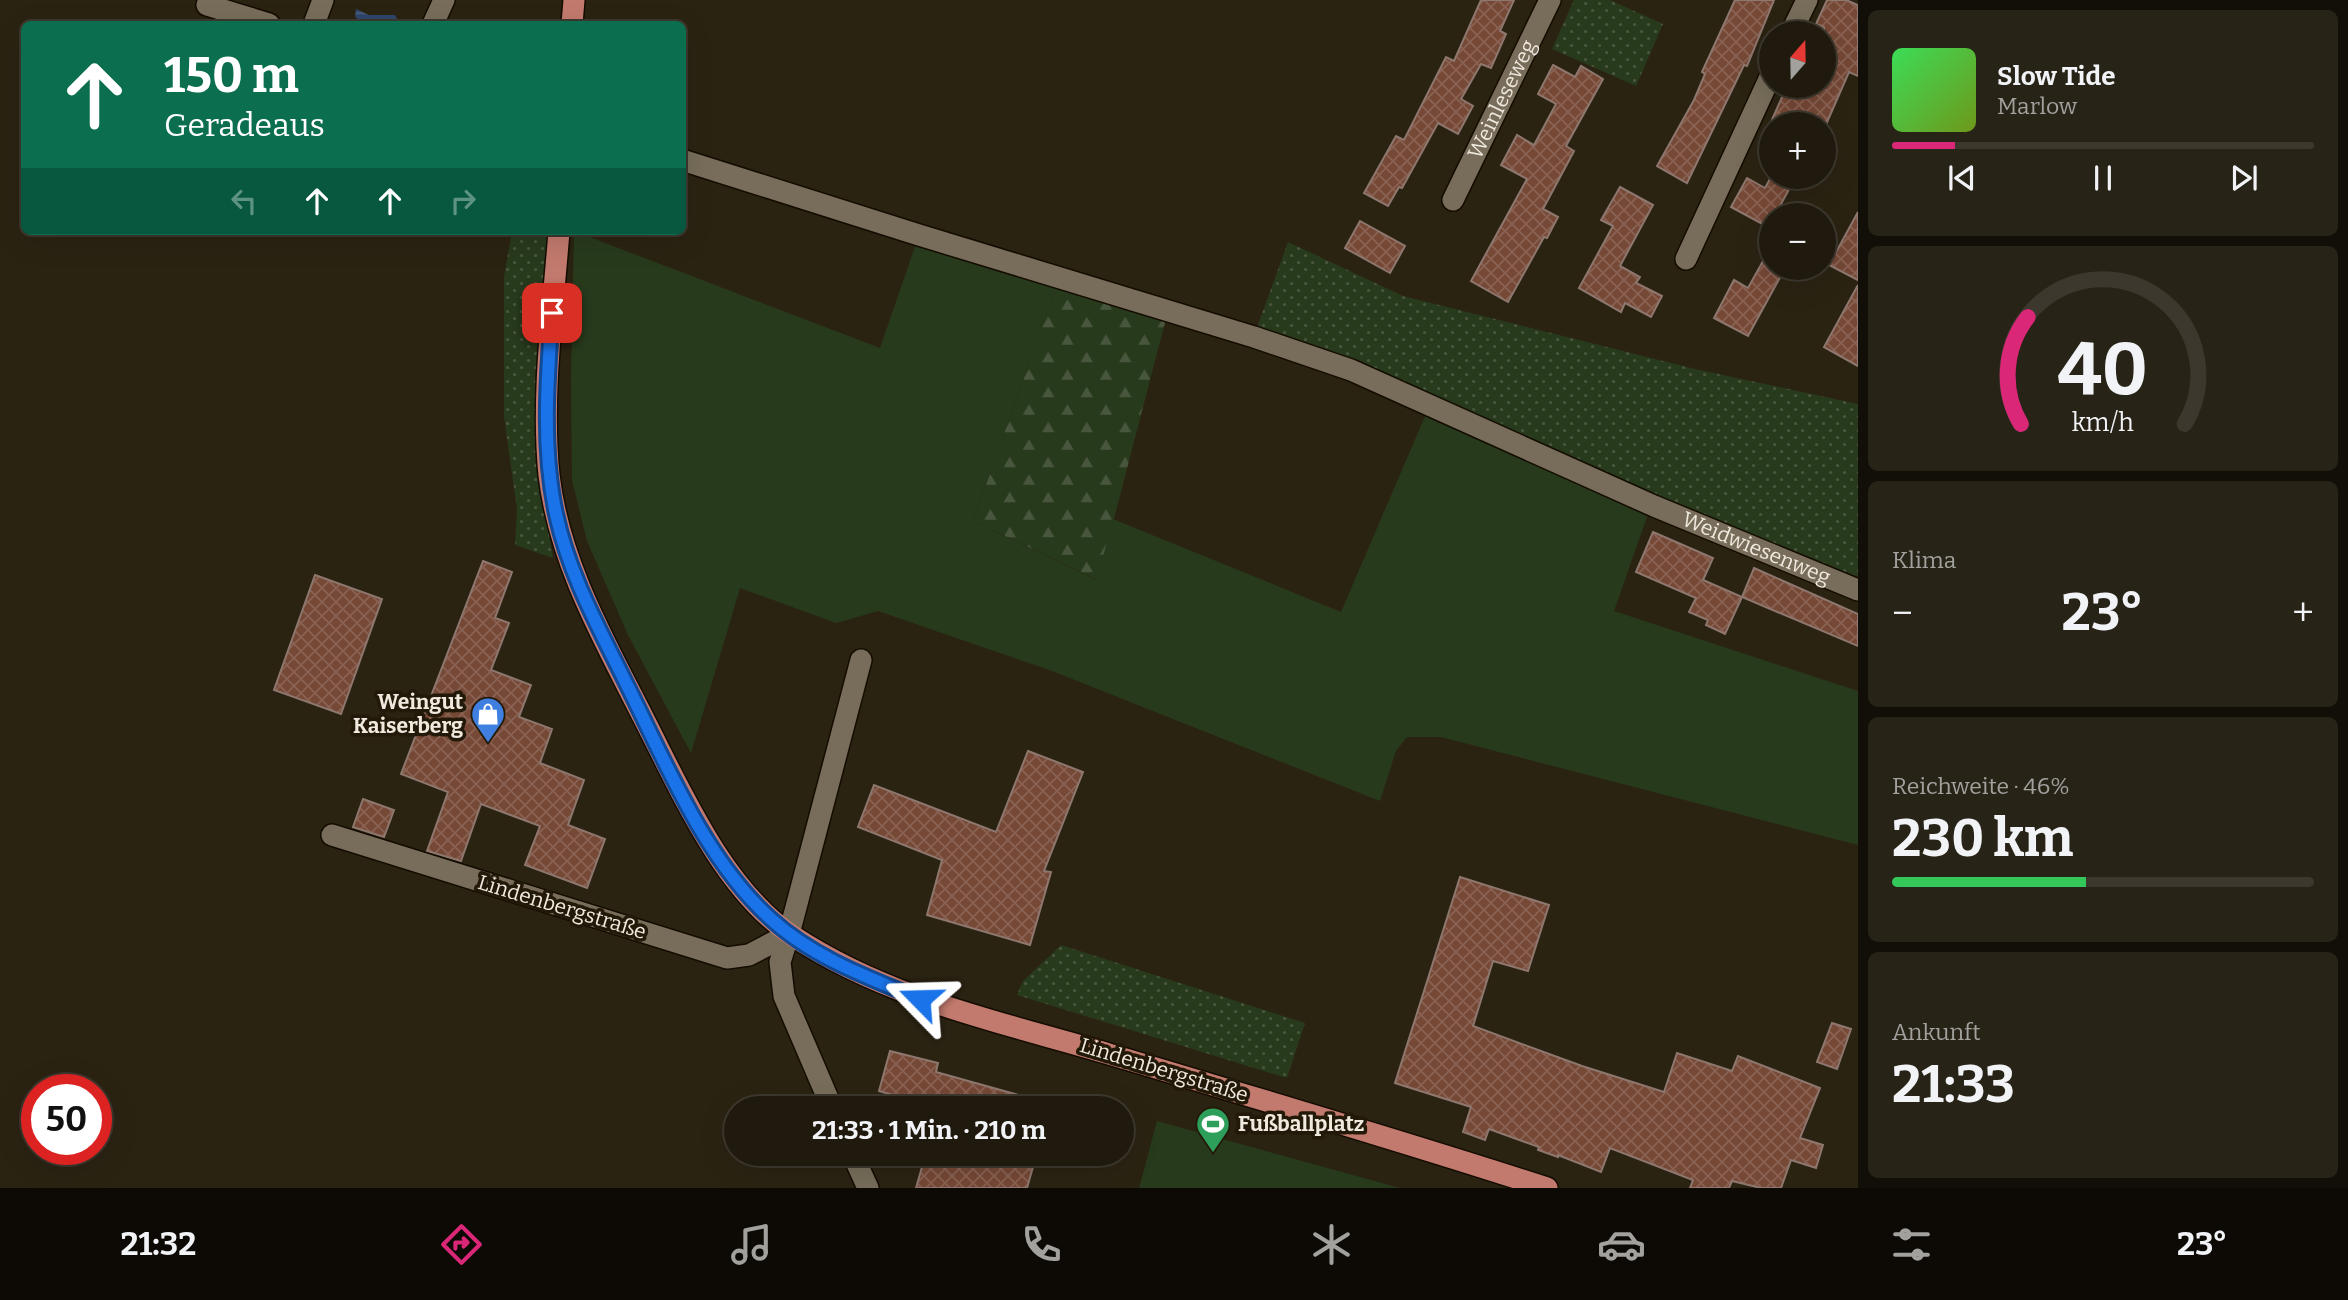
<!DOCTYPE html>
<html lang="de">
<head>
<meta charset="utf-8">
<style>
	:root { --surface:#201a0e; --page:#282317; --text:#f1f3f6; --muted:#a2a19e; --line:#3d382e; --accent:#db2777 }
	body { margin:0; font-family:Bitter,serif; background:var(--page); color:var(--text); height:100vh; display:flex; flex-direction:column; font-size:26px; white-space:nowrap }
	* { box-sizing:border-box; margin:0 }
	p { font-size:23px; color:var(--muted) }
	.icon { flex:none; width:38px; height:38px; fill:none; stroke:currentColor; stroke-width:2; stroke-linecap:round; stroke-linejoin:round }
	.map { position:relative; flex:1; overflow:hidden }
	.panel { display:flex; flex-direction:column; gap:10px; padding:10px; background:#120e08; width:490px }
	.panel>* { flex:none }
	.top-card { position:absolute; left:21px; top:21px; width:665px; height:214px; border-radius:10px; box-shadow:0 7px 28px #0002,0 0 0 2px var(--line); background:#0b6e4f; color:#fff; overflow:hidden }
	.needle { width:46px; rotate:20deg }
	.tools { position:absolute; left:1759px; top:21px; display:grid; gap:14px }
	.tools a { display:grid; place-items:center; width:77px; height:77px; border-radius:50%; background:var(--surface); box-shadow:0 7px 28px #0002,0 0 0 2px var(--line); font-size:35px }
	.speed { position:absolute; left:21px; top:1074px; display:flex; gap:14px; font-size:35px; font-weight:700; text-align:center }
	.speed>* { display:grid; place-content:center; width:91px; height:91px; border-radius:50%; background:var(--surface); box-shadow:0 7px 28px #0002,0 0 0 2px var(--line); line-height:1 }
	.speed .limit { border:10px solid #d22; background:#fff; color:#111 }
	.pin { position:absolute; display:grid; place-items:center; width:60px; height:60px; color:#fff; margin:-30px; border-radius:14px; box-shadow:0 4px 10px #0006 }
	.me { position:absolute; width:77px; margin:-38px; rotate:292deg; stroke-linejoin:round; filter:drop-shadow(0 0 5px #0008) }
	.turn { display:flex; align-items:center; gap:24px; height:147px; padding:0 28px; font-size:32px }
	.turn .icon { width:91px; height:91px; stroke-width:2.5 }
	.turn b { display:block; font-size:49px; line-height:60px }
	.lanes { display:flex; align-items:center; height:66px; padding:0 28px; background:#0003; justify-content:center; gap:35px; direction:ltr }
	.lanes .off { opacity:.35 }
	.big { font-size:52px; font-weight:700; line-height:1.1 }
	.panel .widget { flex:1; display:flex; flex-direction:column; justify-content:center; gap:10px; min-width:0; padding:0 24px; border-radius:10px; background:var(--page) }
	.panel .dial { align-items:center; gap:0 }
	.dial svg { height:182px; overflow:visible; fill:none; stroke:var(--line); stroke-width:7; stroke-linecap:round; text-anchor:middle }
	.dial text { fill:var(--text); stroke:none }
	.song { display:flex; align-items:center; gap:21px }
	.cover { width:84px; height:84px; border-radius:10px; background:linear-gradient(135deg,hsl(130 70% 55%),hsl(80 70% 35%)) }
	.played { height:7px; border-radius:4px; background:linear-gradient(90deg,var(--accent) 15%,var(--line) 15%) }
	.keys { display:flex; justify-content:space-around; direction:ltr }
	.heat { display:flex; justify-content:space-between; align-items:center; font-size:38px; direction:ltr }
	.charge { height:10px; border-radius:5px; background:linear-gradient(90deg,#34c759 46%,var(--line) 0) }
	.trip { position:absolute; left:724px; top:1096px; width:410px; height:70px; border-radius:35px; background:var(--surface); box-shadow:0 7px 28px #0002,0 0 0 2px var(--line); font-weight:700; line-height:70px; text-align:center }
	.tab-bar { display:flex; height:112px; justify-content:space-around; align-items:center; background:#0d0a06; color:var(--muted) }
	.tab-bar .icon { width:49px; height:49px }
	.tab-bar .current { color:var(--accent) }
	.tab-bar b { font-size:32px; color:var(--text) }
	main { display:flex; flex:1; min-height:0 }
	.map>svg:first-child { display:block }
	.grass { fill:url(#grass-dots) }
	.forest { fill:url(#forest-firs) }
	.garden { fill:#283a1c }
	.water { fill:url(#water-rules) }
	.building { fill:url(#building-cross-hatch); stroke:#8d776e; stroke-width:2 }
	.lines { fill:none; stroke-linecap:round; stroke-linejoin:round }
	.minor-casing { stroke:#140c00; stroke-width:24 }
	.major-casing { stroke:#140c00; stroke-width:24 }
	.minor { stroke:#776d5a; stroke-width:21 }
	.major { stroke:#c37a6e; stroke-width:21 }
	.route-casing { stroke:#114b97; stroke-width:18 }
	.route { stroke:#1a73e8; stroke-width:12 }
	.labels { text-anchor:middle; stroke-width:7; stroke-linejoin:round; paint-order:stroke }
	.street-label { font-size:21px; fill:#efe9de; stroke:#221908 }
	.poi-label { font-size:21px; font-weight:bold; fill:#efe9de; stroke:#221908; text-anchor:end }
</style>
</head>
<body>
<main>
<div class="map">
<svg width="1858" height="1188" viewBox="0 0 1858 1188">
	<defs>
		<pattern id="grass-dots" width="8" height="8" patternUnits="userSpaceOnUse" patternTransform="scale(1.75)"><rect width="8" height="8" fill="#283a1c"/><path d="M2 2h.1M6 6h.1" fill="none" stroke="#48563d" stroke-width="1.8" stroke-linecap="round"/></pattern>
		<pattern id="forest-firs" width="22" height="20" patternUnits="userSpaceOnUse" patternTransform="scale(1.75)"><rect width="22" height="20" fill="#283a1c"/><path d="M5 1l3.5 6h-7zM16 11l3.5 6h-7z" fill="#48563d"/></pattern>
		<pattern id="water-rules" width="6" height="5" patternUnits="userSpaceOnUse" patternTransform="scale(1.75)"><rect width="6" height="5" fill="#30456b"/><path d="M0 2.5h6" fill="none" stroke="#4e6080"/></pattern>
		<pattern id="building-cross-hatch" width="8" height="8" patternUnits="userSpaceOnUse" patternTransform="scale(1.75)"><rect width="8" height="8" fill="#764836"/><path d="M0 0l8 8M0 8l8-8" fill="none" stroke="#8a6253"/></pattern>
	</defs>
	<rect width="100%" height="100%" fill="#2b2312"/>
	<g class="grass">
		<path d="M 1574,0 L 1610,0 L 1663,24 L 1636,86 L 1552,49 Z"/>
		<path d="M 512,231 L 548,231 L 536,413 L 538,469 L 553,558 L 515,545 L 517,509 L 504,417 L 504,277 Z"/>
		<path d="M 1288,242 L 1403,296 L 1695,369 L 1858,404 L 1858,583 C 1659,496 1458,410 1255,333 Z"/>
		<path d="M 1061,945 L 1305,1023 L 1287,1078 L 1017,995 L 1023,981 Z"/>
	</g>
	<path class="forest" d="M 1059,278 L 1168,311 L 1098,580 L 973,521 Z"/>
	<g class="garden">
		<path d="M 574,231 L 880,348 L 919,235 L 1059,278 L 973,521 L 1097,580 L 1113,519 L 1341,612 L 1435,393 L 1655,494 L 1614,611 L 1858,691 L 1858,845 L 1441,737 L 1407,737 L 1396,751 L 1380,801 L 1052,671 L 878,611 L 836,623 L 740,588 L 691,753 L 628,635 L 587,541 L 572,480 L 571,378 Z"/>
		<path d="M 1157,1121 L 1400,1188 L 1139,1188 Z"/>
	</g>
	<path class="water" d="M 356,9 L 369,15 L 395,15 L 400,24 L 361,24 L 355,16 Z"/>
	<g class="building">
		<path d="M 1481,0 L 1514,0 L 1500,31 L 1506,34 L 1491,68 L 1481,64 L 1461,99 L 1473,106 L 1458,134 L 1438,123 L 1402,188 L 1399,187 L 1388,206 L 1364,193 L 1396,136 L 1404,140 L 1446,57 L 1454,61 Z"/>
		<path d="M 1735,0 L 1774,0 L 1747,66 L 1744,65 L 1687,183 L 1657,166 L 1694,100 L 1705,74 L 1702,72 Z"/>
		<path d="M 1827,0 L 1846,0 L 1858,5 L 1858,76 L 1849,72 L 1824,129 L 1824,124 L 1770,124 L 1787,86 L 1824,86 L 1824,27 L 1816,24 Z"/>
		<path d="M 1553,65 L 1575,77 L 1581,66 L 1603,79 L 1566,146 L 1574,151 L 1543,209 L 1558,217 L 1547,238 L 1544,237 L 1508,302 L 1471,281 L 1527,179 L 1501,165 L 1517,135 L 1534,145 L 1556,104 L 1538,94 Z"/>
		<path d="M 1771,177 L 1779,177 L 1792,184 L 1775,215 L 1771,215 L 1768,227 L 1731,207 L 1747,178 L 1765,188 Z"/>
		<path d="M 1620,187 L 1653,205 L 1620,266 L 1640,277 L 1636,283 L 1662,296 L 1651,317 L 1625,303 L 1621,312 L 1579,288 L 1613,226 L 1601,220 Z"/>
		<path d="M 1858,212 L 1858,280 L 1829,265 Z"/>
		<path d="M 1360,221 L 1405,246 L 1390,273 L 1345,248 Z"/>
		<path d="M 1763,261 L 1771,265 L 1771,268 L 1783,272 L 1748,336 L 1714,318 L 1734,280 L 1748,288 Z"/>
		<path d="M 1858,285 L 1858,366 L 1824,347 Z"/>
		<path d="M 1653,532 L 1713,558 L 1703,580 L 1742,597 L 1725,634 L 1706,625 L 1708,620 L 1689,612 L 1696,598 L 1636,572 Z"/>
		<path d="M 483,561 L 512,572 L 495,618 L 509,623 L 491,670 L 531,685 L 519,717 L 552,729 L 540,763 L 584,780 L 568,825 L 605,839 L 587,888 L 525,865 L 540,826 L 481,804 L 461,861 L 427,851 L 448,792 L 401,774 Z"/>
		<path d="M 1754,568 L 1858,614 L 1858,646 L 1742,597 Z"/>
		<path d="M 315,575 L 382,599 L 341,714 L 274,690 Z"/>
		<path d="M 1028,751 L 1083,772 L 1044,871 L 1051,872 L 1030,945 L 927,915 L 942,860 L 858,827 L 874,785 L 996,832 Z"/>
		<path d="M 363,799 L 394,810 L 384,837 L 353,827 Z"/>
		<path d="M 1460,877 L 1549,905 L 1528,971 L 1493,961 L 1473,1026 L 1582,1066 L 1664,1092 L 1677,1053 L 1732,1071 L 1738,1056 L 1820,1088 L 1800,1138 L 1823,1145 L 1816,1168 L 1791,1160 L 1781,1188 L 1761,1188 L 1732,1181 L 1729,1188 L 1690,1188 L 1693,1180 L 1610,1148 L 1601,1172 L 1558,1155 L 1558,1157 L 1538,1150 L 1539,1147 L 1489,1129 L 1485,1140 L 1463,1132 L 1471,1107 L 1395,1083 Z"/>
		<path d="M 1832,1023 L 1851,1029 L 1837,1069 L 1817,1062 Z"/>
		<path d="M 890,1051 L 938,1063 L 936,1072 L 1040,1101 L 1039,1108 L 938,1108 L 879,1091 Z"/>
		<path d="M 926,1153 L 1037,1153 L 1027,1188 L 916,1188 Z"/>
	</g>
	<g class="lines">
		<g class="minor-casing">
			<g id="minor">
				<path d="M 207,5 L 269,24"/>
				<path d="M 314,24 L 323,0"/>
				<path d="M 433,24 L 444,0"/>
				<path d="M 1791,33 L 1807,0"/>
				<path id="s1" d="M 682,160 L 919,235 L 1254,337 L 1351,370 L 1654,506 L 1858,590"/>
				<path id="s2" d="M 1453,200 L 1550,0"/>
				<path d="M 1686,259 L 1771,75"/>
				<path d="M 332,835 L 727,958 L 749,955 L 789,934"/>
				<path d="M 832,1108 L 784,996 L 780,962 L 789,934 L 861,660"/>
				<path d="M 852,1153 L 868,1188"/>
			</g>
		</g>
		<g class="major-casing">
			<g id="major">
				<path d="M 572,24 L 574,0"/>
				<path d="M 559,231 C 553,310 541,396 549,475 C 559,562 604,640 643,717 C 680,789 723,890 793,936 C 888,999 1001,1022 1109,1054 C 1256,1098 1402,1141 1547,1188"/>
			</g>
		</g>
		<use href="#minor" class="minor"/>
		<use href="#major" class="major"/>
	</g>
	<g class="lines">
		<g class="route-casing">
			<path id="route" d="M 552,313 C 547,380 542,449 556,514 C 569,575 600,630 627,685 C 666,763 705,860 771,919 C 812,957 869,978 920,999"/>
		</g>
		<use href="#route" class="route"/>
	</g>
	<defs>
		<g id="shop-pin" transform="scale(1.75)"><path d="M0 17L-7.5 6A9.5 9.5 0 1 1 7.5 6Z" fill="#3f7fe0" stroke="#221908"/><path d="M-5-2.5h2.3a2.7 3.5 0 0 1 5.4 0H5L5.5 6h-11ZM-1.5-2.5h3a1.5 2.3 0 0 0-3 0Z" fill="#fff"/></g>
		<g id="stadium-pin" transform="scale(1.75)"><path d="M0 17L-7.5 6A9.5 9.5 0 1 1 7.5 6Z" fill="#2e9e5b" stroke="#221908"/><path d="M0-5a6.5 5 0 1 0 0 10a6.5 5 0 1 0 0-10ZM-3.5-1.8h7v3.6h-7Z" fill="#fff"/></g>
	</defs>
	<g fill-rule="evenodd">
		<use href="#shop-pin" x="488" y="714"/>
		<use href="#stadium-pin" x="1213" y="1124"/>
	</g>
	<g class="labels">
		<g class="street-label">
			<text dy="7" stroke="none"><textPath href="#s2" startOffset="112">Weinleseweg</textPath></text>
			<text dy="7" stroke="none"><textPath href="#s1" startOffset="1144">Weidwiesenweg</textPath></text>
			<text transform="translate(562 907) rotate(17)" y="7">Lindenbergstraße</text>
			<text transform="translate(1164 1070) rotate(17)" y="7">Lindenbergstraße</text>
		</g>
		<g class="poi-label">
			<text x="463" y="709">Weingut<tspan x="463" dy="24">Kaiserberg</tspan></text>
			<text x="1238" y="1131" text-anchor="start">Fußballplatz</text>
		</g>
	</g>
</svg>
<div class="tools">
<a><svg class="needle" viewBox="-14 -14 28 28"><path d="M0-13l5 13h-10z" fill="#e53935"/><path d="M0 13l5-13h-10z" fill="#a2a19e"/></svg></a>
<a>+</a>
<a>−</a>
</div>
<div class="speed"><div class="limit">50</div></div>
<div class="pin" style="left:552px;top:313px;background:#d93025"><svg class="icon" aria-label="arrive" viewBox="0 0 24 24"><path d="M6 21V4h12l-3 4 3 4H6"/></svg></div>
<svg class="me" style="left:920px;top:999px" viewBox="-20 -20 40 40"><path d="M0-17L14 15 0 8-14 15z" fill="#1a73e8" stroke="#fff" stroke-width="4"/></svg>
<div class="trip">21:33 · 1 Min. · 210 m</div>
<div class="top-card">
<div class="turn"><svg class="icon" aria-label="ahead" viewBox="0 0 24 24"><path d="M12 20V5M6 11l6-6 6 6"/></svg><div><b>150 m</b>Geradeaus</div></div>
<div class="lanes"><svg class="icon off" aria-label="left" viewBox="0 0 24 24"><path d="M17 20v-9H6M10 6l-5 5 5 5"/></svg><svg class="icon" aria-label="ahead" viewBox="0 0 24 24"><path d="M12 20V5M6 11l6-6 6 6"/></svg><svg class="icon" aria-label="ahead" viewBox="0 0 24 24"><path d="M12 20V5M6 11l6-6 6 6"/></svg><svg class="icon off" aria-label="right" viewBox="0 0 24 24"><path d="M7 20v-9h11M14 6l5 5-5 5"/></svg></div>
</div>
</div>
<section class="panel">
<div class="widget">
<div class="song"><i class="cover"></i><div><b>Slow Tide</b><p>Marlow</p></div></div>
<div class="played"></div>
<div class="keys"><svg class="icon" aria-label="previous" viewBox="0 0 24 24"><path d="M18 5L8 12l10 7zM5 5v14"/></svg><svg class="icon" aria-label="pause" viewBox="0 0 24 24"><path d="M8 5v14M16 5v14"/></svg><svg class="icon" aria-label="next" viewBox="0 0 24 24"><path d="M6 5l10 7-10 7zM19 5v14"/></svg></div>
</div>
<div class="widget dial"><svg viewBox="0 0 100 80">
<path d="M14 69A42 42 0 1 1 86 69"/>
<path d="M14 69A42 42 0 0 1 17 22" stroke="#db2777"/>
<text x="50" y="56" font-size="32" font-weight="700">40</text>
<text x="50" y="72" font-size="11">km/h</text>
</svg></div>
<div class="widget"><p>Klima</p>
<div class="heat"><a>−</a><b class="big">23°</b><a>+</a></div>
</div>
<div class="widget"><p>Reichweite · 46%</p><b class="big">230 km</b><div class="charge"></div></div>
<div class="widget"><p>Ankunft</p><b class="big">21:33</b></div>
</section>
</main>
<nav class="tab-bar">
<b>21:32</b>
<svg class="icon current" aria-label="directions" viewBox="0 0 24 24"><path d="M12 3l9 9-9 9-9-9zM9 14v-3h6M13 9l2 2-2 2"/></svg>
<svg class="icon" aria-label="music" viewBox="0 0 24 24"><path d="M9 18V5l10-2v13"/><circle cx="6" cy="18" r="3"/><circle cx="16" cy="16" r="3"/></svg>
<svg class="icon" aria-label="phone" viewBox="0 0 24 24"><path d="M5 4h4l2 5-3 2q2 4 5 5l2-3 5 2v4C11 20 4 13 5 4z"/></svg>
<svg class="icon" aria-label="climate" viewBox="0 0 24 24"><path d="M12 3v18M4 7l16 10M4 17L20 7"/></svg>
<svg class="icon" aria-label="car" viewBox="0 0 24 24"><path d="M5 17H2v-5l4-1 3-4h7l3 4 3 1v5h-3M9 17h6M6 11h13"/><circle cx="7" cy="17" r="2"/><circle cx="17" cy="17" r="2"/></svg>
<svg class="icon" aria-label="filters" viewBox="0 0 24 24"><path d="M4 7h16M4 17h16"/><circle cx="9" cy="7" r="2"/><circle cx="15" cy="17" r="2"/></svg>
<b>23°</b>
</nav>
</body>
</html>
